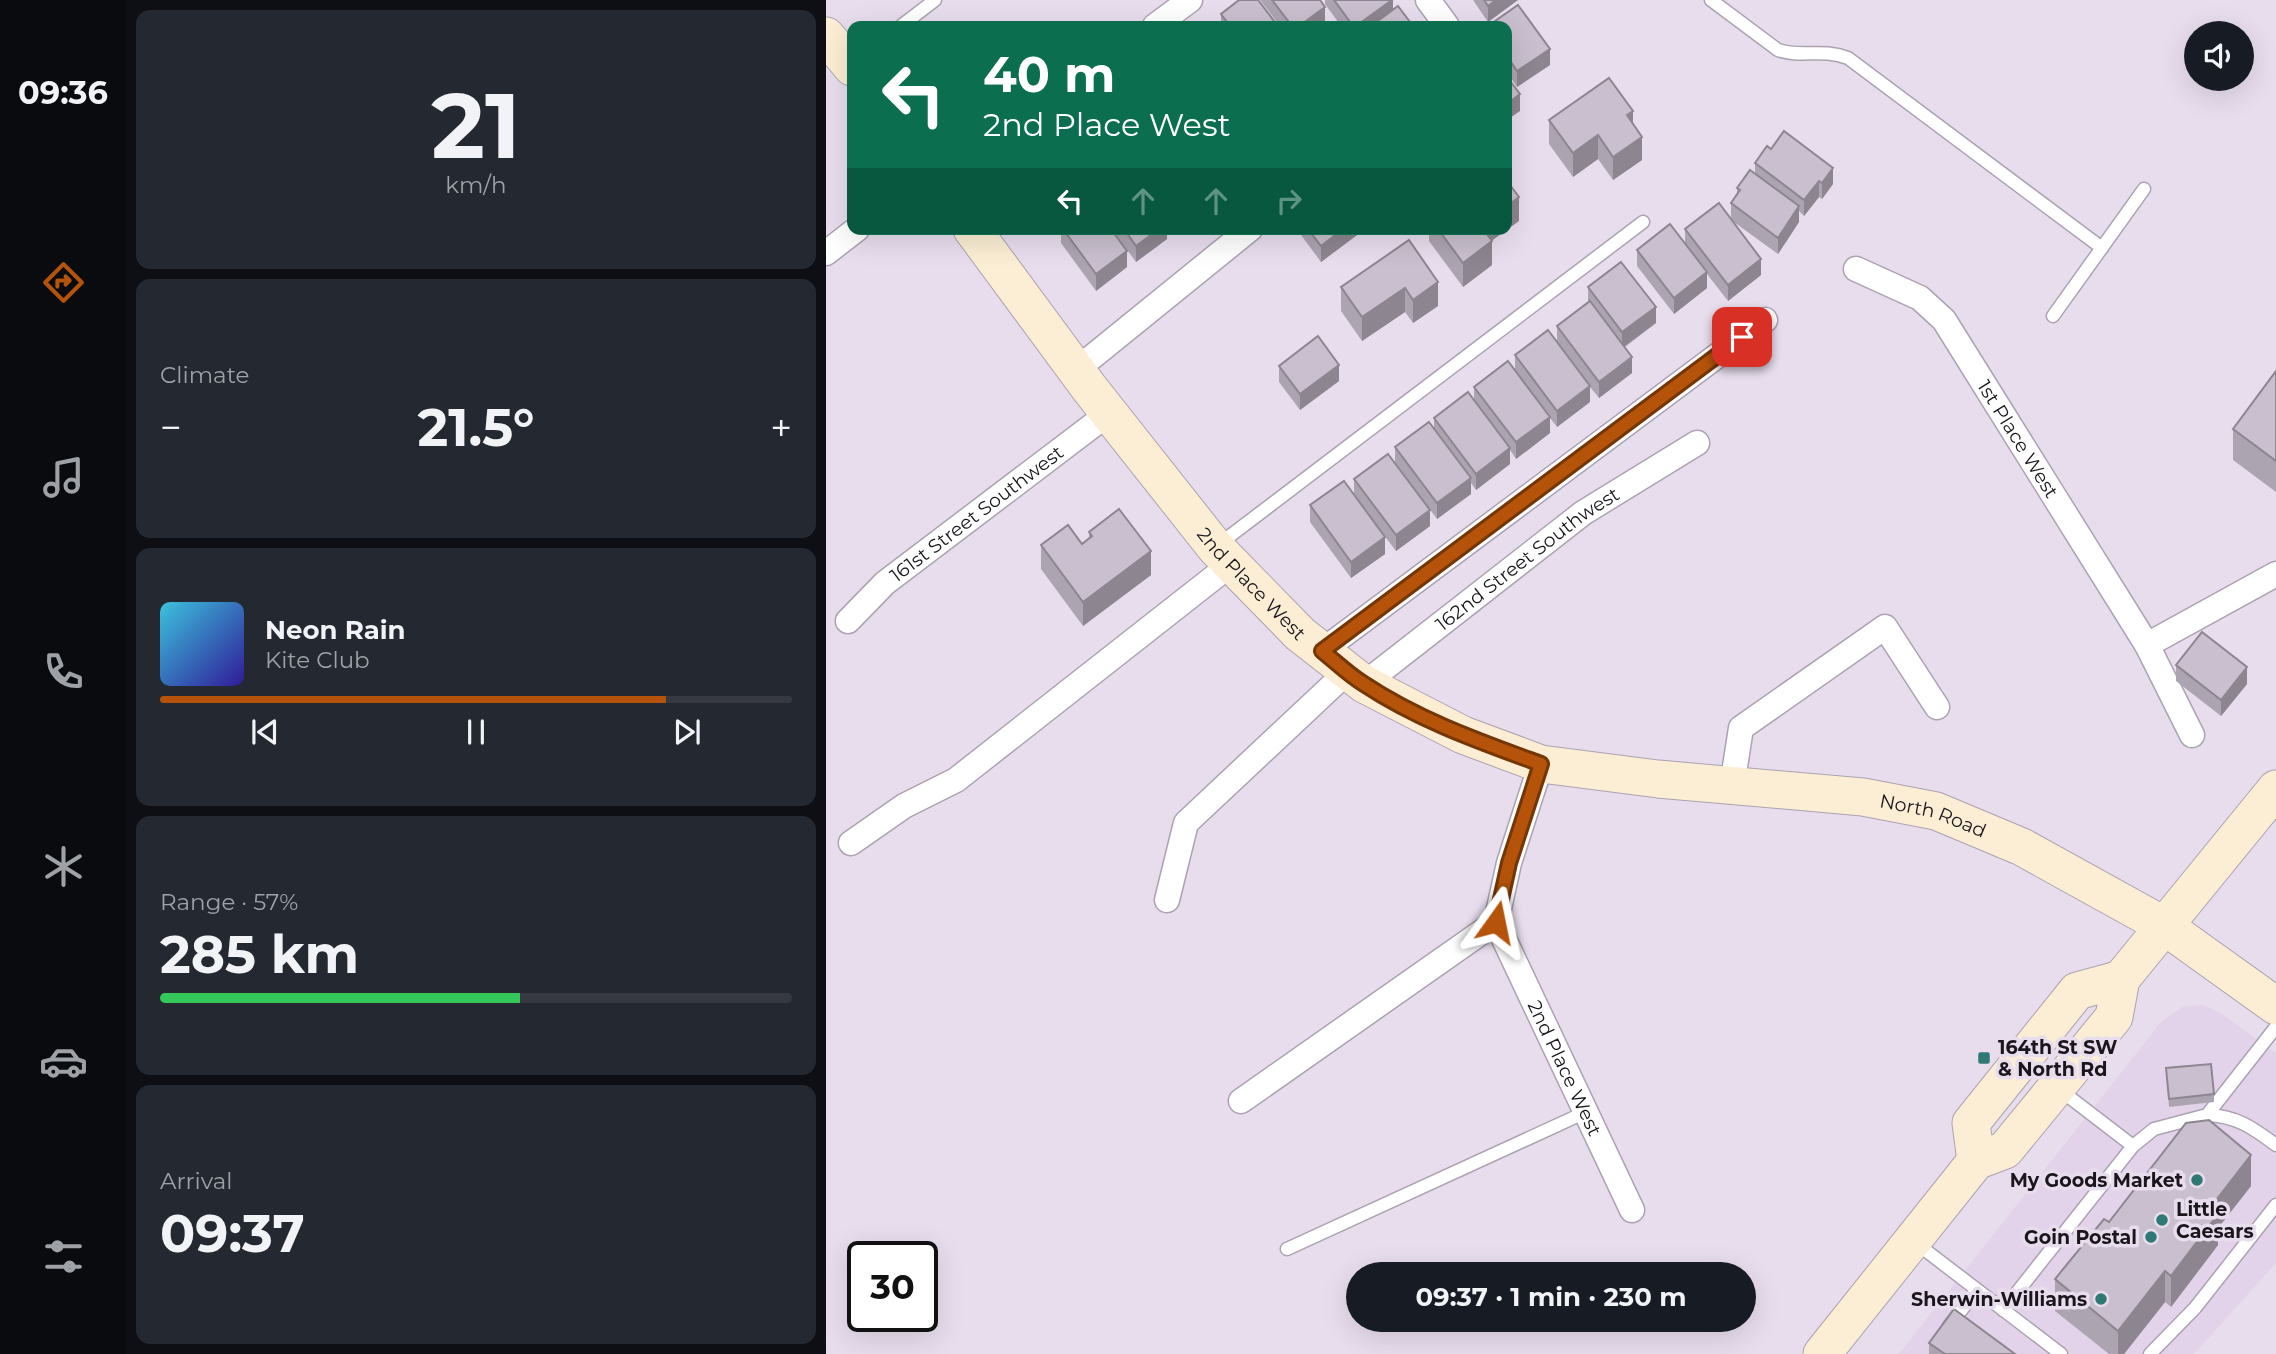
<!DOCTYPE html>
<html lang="en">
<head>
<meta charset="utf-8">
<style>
	:root { --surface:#171b24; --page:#242831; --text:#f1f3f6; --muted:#9ea1a6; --line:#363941; --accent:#b45309 }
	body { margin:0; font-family:Montserrat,sans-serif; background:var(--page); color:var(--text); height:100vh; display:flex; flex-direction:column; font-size:26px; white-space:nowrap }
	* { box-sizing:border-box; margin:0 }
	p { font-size:23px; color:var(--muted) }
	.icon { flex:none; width:38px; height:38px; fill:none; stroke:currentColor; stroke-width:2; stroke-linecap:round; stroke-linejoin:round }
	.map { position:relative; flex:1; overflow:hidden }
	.sheet { display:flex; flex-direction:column; gap:10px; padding:10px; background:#0d0f14; width:700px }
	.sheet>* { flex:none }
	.hud { position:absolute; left:21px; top:21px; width:665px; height:214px; border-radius:14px; box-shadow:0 7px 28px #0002; background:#0b6e4f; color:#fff; overflow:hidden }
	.controls { position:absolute; left:1358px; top:21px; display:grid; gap:14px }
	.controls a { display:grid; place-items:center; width:70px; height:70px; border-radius:50%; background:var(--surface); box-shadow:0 7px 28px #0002; font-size:35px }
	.speed { position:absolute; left:21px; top:1241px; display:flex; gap:14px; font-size:35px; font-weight:700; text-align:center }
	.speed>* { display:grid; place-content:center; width:91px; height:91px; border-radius:50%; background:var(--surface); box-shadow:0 7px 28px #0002; line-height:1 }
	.speed .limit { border:4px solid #111; border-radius:10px; background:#fff; color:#111 }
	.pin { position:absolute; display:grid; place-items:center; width:60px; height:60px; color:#fff; margin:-30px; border-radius:14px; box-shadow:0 4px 10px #0006 }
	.me { position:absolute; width:77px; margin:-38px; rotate:12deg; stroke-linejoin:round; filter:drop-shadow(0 0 5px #0008) }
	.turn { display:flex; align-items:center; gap:24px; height:147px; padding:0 21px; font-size:32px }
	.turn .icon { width:91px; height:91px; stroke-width:2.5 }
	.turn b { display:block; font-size:49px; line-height:60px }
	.lanes { display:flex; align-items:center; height:66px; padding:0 21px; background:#0003; justify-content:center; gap:35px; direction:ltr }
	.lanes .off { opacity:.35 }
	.big { font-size:52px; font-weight:700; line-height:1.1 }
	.sheet .widget { flex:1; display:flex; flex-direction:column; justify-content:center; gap:10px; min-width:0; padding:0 24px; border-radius:14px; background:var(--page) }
	.sheet .dial { align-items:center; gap:0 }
	.dial b { font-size:91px; line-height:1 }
	.song { display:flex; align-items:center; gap:21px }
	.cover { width:84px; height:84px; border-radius:10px; background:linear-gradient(135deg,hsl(190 70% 55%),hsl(250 70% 35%)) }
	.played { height:7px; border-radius:4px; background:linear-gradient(90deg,var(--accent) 80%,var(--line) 80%) }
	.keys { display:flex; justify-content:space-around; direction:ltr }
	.heat { display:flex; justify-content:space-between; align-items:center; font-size:38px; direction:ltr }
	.charge { height:10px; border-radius:5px; background:linear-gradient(90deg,#34c759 57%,var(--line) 0) }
	.trip { position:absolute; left:520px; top:1262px; width:410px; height:70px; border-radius:35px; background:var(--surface); box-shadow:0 7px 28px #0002; font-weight:700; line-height:70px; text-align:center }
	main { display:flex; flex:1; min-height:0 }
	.tabs { display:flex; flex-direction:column; width:126px; justify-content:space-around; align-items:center; background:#090b0e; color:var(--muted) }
	.tabs .icon { width:49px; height:49px }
	.tabs .active { color:var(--accent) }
	.tabs b { font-size:32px; color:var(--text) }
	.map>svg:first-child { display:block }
	.built { fill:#e3d3ea }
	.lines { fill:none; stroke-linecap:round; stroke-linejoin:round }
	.lane-casing { stroke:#aca2b1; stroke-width:15 }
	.street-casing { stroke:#aca2b1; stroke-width:27 }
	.secondary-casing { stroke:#aca2b1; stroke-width:39 }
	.lane { stroke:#fff; stroke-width:12 }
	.street { stroke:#fff; stroke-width:24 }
	.secondary { stroke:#fbeed4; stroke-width:37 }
	.wall { fill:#ada4b1 }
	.shaded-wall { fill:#8d8690 }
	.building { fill:#c9bfce; stroke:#8d8690; stroke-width:2 }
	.route-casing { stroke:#753606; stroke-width:18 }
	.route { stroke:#b45309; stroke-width:12 }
	.poi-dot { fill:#2f7874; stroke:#e8dded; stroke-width:2.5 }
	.labels { text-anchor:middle; stroke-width:7; stroke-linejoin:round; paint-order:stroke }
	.street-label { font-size:19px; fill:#1a161c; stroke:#e8dded }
	.poi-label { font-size:19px; font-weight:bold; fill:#1a161c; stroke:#e8dded; text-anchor:end }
</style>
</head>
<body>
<main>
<nav class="tabs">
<b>09:36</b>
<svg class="icon active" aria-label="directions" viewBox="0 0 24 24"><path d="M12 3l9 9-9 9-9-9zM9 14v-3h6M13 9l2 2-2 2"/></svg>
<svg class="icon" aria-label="music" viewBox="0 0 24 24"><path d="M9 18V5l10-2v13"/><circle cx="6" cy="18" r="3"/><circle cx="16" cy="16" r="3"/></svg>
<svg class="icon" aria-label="phone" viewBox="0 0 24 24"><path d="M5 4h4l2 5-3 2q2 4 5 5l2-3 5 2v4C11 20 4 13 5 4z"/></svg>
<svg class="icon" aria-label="climate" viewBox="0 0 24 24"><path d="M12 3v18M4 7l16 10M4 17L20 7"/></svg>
<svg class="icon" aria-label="car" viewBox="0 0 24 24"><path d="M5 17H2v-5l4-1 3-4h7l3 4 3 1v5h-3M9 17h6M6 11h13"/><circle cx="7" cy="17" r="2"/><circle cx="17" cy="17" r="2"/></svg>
<svg class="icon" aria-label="filters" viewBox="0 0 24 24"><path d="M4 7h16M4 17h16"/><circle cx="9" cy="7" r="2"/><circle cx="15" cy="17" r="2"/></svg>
</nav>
<section class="sheet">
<div class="widget dial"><b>21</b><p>km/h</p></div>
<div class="widget"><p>Climate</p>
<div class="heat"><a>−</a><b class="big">21.5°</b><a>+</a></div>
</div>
<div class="widget">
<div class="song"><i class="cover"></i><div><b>Neon Rain</b><p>Kite Club</p></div></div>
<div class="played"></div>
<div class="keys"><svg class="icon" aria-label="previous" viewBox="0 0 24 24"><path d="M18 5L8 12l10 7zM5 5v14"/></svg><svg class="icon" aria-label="pause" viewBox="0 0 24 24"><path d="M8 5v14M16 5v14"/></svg><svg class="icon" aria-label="next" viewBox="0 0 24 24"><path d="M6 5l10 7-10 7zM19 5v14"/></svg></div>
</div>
<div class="widget"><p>Range · 57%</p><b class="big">285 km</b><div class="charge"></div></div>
<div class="widget"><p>Arrival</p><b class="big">09:37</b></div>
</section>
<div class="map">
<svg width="1450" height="1354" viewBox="0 0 1450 1354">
	<rect width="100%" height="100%" fill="#e8dded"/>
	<path class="built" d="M 1377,1005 L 1396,1014 L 1450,1053 L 1450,1263 L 1368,1354 L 1073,1354 L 1335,1022 L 1356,1007 Z"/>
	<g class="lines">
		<g class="lane-casing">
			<g id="lane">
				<path d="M 885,0 L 952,50 C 975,58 996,48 1022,58 L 1276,248"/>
				<path d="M 75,26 L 109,0"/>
				<path d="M 1227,316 L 1318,189"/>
				<path d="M 392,545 L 817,222"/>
				<path d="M 1381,1115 C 1411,1116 1427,1128 1450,1145"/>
				<path d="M 1307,1146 L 1328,1129 L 1381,1115 L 1450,1027"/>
				<path d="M 1090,1243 L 1235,1354"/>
				<path d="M 461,1249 L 760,1112"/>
				<path d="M 1177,1310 L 1307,1146 L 1234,1090"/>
				<path d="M 1123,1326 L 1151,1290"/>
				<path d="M 1324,1354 L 1369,1308 L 1450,1205"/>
			</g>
		</g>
		<g class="street-casing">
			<g id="street">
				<path d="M 602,0 L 621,26"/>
				<path d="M 329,26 L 364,0"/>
				<path d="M 0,253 L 31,229"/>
				<path id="s1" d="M 1030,269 L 1094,298 L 1118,320 L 1321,645 L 1450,574"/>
				<path d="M 250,370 L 424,229"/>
				<path id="s2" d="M 22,621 L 59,583 L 283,413"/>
				<path d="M 1321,645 L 1366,735"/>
				<path d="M 496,651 L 939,320"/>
				<path id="s3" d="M 538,684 L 757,513 L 871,443"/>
				<path id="s4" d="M 715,764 L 683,863 L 670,922 L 806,1210"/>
				<path d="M 906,786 L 915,728 L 1059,627 L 1111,707"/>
				<path d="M 25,843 L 78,806 L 130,780 L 405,564"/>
				<path d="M 341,900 L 360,823 L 522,671"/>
				<path d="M 415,1101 L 670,922"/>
			</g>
		</g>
		<g class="secondary-casing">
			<g id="secondary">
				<path d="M 0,36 L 26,67"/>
				<path id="s5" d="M 146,229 L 264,389 L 389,547 L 474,634 L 538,684 L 637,735 L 715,764 L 832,779 L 1037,797 L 1110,811 L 1196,847 L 1337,925 L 1450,1006"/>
				<path d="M 1150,1161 L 1145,1123 L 1251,991 L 1295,979"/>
				<path d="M 996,1354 L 1150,1161 L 1179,1150 L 1288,1017 L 1295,979 L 1450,789"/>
			</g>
		</g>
		<use href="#lane" class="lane"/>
		<use href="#street" class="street"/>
		<use href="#secondary" class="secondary"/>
	</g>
	<g class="wall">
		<path d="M 434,0 L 494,0 L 499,23 L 495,26 L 454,26 Z"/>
		<path d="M 499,0 L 567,0 L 567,10 L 587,26 L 515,26 L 499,4 Z"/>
		<path d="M 647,0 L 692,0 L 662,22 Z"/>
		<path d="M 395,14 L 452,26 L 395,26 Z"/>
		<path d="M 681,26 L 724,65 L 691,87 L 681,72 Z"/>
		<path d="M 723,120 L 807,123 L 816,160 L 787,180 L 772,159 L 747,177 L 723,144 Z"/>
		<path d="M 929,163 L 1007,184 L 996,199 L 993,197 L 978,216 L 973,211 L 973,222 L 952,254 L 905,220 L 935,275 L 902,301 L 881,274 L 881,288 L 848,314 L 811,266 L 811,250 L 859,244 L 859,229 L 905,219 L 905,203 L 911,195 L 911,188 L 929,173 Z"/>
		<path d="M 693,221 L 665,241 L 666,265 L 637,287 L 603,241 L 603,229 L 681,229 Z"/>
		<path d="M 235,229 L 285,229 L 301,267 L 270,291 L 235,243 Z"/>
		<path d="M 286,229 L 341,229 L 341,239 L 310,262 Z"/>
		<path d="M 475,229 L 539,229 L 495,262 L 475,235 Z"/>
		<path d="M 583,240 L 612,306 L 587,323 L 579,312 L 536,341 L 515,311 L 515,287 Z"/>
		<path d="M 762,287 L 830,323 L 799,347 L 806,373 L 773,398 L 764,387 L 764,402 L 731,427 L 724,418 L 724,433 L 690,459 L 684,450 L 684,464 L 650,490 L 645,483 L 645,494 L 611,519 L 569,463 L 569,447 L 608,429 L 608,418 L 648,401 L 648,387 L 689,370 L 689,355 L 731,341 L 731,326 L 762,303 Z"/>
		<path d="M 453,366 L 513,381 L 474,410 L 453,382 Z"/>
		<path d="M 1450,371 L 1450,492 L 1407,460 L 1407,429 Z"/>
		<path d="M 528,479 L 604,526 L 570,551 L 528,496 Z"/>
		<path d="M 484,505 L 559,554 L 525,578 L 484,522 Z"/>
		<path d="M 263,532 L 325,575 L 257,626 L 215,569 L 215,545 L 256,544 L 263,538 Z"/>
		<path d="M 1350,665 L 1421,684 L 1395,716 L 1350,681 Z"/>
		<path d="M 1340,1068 L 1388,1094 L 1388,1102 L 1343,1107 Z"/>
		<path d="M 1425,1186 L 1392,1228 L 1392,1245 L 1345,1307 L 1339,1302 L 1298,1354 L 1283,1354 L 1229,1311 L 1229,1279 L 1283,1222 Z"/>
		<path d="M 1103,1343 L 1189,1354 L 1103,1354 Z"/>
	</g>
	<g class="shaded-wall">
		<path d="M 566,0 L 567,0 L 567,15 L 552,26 L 530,26 Z"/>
		<path d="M 670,0 L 692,0 L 662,22 L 662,6 Z"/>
		<path d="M 499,7 L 499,23 L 495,26 L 473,26 Z"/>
		<path d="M 724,49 L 724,65 L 691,87 L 691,71 Z"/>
		<path d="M 694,94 L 694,111 L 681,120 L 681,104 Z"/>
		<path d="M 807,111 L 807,135 L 801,115 Z"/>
		<path d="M 772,135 L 772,159 L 747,177 L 747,153 Z"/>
		<path d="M 816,137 L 816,160 L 787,180 L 787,157 Z"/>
		<path d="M 1007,168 L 1007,184 L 996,199 L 996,183 Z"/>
		<path d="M 993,181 L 993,197 L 978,216 L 978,200 Z"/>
		<path d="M 693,197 L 693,221 L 654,249 L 654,229 L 681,229 L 681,206 Z"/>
		<path d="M 973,206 L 973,222 L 952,254 L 952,238 Z"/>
		<path d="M 333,229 L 341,229 L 341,239 L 310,262 L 310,246 Z"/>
		<path d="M 517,229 L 539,229 L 495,262 L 495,246 Z"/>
		<path d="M 666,241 L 666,265 L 637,287 L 637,263 Z"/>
		<path d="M 301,251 L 301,267 L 270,291 L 270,274 Z"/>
		<path d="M 935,259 L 935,275 L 902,301 L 902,285 Z"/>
		<path d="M 881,272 L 881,288 L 848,314 L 848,298 Z"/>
		<path d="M 612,282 L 612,306 L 587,323 L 587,300 Z"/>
		<path d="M 579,288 L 579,312 L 536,341 L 536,317 Z"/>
		<path d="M 830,307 L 830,323 L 796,348 L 796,332 Z"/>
		<path d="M 806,357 L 806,373 L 773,398 L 773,382 Z"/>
		<path d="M 513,365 L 513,381 L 474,410 L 474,394 Z"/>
		<path d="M 764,386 L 764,402 L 731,427 L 731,411 Z"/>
		<path d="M 724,417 L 724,433 L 690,459 L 690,442 Z"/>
		<path d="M 684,448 L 684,464 L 650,490 L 650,474 Z"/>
		<path d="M 645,478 L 645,494 L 611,519 L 611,503 Z"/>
		<path d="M 604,510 L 604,526 L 570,551 L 570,535 Z"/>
		<path d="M 559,537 L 559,554 L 525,578 L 525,562 Z"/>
		<path d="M 325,551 L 325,575 L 257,626 L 257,602 Z"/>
		<path d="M 1421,667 L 1421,684 L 1395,716 L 1395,700 Z"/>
		<path d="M 1425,1155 L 1425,1186 L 1392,1228 L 1392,1245 L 1345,1307 L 1345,1276 L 1384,1208 Z"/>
		<path d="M 1339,1271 L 1339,1302 L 1298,1354 L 1292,1354 L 1292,1331 Z"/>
	</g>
	<g class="building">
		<path d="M 413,0 L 432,0 L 452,26 L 404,26 L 395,14 Z"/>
		<path d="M 446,0 L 494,0 L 499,7 L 473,26 L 466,26 Z"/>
		<path d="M 508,0 L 566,0 L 530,26 L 527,26 Z"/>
		<path d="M 658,0 L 670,0 L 662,6 Z"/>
		<path d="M 692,5 L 724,49 L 691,71 L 681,56 L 681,26 L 662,26 Z"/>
		<path d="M 572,6 L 587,26 L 545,26 Z"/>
		<path d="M 508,22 L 511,26 L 502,26 Z"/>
		<path d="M 681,77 L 694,94 L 681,104 Z"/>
		<path d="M 783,78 L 807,111 L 801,115 L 816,137 L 787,157 L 772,135 L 747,153 L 723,120 Z"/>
		<path d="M 958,131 L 1007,168 L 996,183 L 993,181 L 978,200 L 929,163 L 941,146 L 945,149 Z"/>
		<path d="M 924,170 L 973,206 L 952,238 L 905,203 L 914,190 L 911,188 Z"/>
		<path d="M 681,181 L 693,197 L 681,206 Z"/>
		<path d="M 893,203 L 935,259 L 902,285 L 859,229 Z"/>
		<path d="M 844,224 L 881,272 L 848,298 L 811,250 Z"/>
		<path d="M 237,229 L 285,229 L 301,251 L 270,274 Z"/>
		<path d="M 298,229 L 333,229 L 310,246 Z"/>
		<path d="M 482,229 L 517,229 L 495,246 Z"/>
		<path d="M 612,229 L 657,229 L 666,241 L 637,263 Z"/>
		<path d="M 583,240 L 612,282 L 587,300 L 579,288 L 536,317 L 515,287 Z"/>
		<path d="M 795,262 L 830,307 L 796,332 L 762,287 Z"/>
		<path d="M 764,301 L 806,357 L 773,382 L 731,326 Z"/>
		<path d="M 722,330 L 764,386 L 731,411 L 689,355 Z"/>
		<path d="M 492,336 L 513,365 L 474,394 L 453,366 Z"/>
		<path d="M 682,361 L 724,417 L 690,442 L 648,387 Z"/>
		<path d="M 1450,371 L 1450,461 L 1407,429 Z"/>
		<path d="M 642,392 L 684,448 L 650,474 L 608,418 Z"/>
		<path d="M 603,422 L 645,478 L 611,503 L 569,447 Z"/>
		<path d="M 562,454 L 604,510 L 570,535 L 528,479 Z"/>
		<path d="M 518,481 L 559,537 L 525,562 L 484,505 Z"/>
		<path d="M 293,509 L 325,551 L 257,602 L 215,545 L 242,525 L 256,544 L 266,536 L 263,532 Z"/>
		<path d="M 1376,632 L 1421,667 L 1395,700 L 1350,665 Z"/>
		<path d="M 1385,1064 L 1388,1094 L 1343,1099 L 1340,1068 Z"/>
		<path d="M 1383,1120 L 1425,1155 L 1384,1208 L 1392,1214 L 1345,1276 L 1339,1271 L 1292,1331 L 1229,1279 L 1278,1219 L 1283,1222 L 1360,1123 Z"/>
		<path d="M 1128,1309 L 1189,1354 L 1119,1354 L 1103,1343 Z"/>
	</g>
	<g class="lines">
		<g class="route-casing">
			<path id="route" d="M 670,922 L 683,863 L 715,764 C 655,742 592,720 538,684 C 523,675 510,662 496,651 L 916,337"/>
		</g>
		<use href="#route" class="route"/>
	</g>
	<g class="poi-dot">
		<rect x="1151" y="1051" width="14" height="14" rx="3.5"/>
		<circle cx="1371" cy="1180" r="7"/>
		<circle cx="1336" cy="1220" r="7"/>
		<circle cx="1325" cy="1237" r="7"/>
		<circle cx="1275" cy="1299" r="7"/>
	</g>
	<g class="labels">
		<g class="street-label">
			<text dy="7" stroke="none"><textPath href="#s1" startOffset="243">1st Place West</textPath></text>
			<text dy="7" stroke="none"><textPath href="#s2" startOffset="168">161st Street Southwest</textPath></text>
			<text dy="7" stroke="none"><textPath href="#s3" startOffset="206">162nd Street Southwest</textPath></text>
			<text dy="7" stroke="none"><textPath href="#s5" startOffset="452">2nd Place West</textPath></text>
			<text dy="7" stroke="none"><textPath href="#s5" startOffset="1194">North Road</textPath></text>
			<text dy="7" stroke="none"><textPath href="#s4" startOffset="326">2nd Place West</textPath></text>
		</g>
		<g class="poi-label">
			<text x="1172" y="1054" text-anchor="start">164th St SW<tspan x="1172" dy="22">&amp; North Rd</tspan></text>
			<text x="1357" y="1187">My Goods Market</text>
			<text x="1350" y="1216" text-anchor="start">Little<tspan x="1350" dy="22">Caesars</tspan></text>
			<text x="1311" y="1244">Goin Postal</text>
			<text x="1261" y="1306">Sherwin-Williams</text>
		</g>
	</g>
</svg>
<div class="controls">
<a><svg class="icon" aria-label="sound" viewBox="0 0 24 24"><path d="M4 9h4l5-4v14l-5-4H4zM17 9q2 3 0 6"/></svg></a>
</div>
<div class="speed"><div class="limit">30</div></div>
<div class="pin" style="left:916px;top:337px;background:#d93025"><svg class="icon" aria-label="arrive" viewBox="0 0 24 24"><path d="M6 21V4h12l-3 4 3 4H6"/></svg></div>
<svg class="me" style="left:670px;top:922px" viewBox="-20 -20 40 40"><path d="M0-17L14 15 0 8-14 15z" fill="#b45309" stroke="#fff" stroke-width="4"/></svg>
<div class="trip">09:37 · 1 min · 230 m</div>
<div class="hud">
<div class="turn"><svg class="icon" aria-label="left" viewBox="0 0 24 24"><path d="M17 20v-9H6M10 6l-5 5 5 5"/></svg><div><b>40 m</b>2nd Place West</div></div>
<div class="lanes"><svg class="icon" aria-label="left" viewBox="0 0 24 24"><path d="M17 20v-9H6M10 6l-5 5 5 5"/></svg><svg class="icon off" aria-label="ahead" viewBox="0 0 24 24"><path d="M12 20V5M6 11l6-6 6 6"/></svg><svg class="icon off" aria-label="ahead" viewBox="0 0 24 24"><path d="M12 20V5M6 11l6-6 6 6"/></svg><svg class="icon off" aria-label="right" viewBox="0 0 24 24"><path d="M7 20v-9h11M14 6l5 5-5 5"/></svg></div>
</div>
</div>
</main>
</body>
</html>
